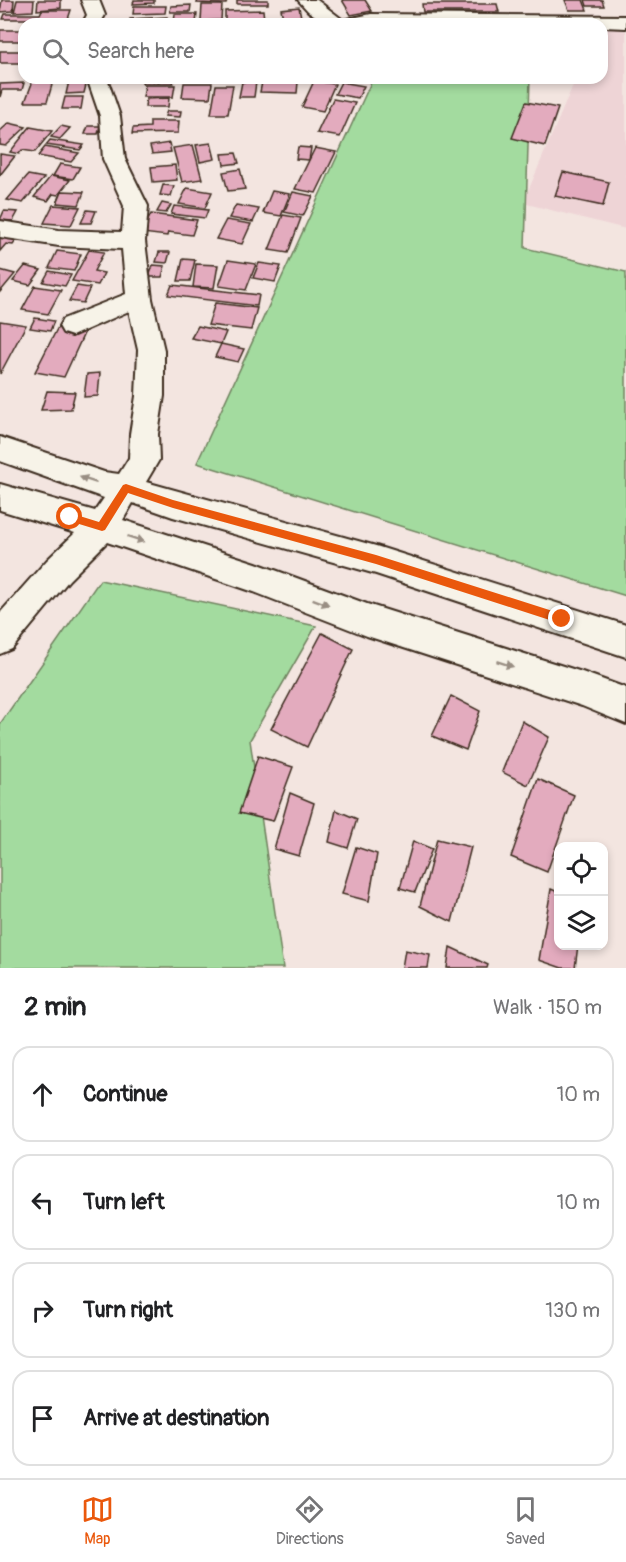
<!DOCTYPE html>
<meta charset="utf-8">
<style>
:root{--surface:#fff;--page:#f6f6f6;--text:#202124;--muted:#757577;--line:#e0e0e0;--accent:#ea580c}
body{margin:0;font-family:Pangolin,sans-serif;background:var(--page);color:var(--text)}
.controls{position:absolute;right:18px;bottom:18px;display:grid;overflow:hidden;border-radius:12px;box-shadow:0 3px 9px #0003}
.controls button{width:54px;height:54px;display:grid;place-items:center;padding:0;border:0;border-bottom:2px solid var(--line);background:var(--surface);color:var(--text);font:30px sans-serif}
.stop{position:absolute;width:18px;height:18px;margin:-14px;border:4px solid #ea580c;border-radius:50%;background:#fff}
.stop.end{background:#ea580c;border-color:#fff;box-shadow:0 2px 6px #0008}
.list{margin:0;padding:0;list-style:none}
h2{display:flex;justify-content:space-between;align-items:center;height:78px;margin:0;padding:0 24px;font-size:26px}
h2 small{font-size:20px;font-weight:400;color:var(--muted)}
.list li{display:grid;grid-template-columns:39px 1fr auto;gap:18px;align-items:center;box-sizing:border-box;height:96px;margin:0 12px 12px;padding:0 12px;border:2px solid var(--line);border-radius:18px}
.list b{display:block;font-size:22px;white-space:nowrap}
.list em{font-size:20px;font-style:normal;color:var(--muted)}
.icon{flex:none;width:33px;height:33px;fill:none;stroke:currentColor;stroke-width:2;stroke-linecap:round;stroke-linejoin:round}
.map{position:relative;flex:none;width:626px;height:968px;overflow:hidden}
.search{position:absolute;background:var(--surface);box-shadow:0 3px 9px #0003;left:18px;right:18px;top:18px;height:66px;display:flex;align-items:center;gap:15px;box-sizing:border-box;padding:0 21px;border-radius:18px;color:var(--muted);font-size:22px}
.sheet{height:510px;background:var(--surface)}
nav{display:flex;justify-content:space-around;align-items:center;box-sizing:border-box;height:84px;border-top:2px solid var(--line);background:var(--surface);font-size:16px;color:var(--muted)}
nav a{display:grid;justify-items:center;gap:3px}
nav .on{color:var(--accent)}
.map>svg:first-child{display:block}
.built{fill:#eed4d6}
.green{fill:#a3db9f;stroke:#6f825e;stroke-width:1.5}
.building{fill:#e3abbe;stroke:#3b2a1e;stroke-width:1.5}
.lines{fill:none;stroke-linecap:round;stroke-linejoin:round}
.minor-casing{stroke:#3b2a1e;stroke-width:4}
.minor{fill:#f7f3e8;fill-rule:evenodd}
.oneway{fill:#998e83}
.route{fill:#ea580c}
</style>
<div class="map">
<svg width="626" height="968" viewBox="0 0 626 968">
<rect width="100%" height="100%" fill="#f3e5e0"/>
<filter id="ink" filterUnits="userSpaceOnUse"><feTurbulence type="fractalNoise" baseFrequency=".0167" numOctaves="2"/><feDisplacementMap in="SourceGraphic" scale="12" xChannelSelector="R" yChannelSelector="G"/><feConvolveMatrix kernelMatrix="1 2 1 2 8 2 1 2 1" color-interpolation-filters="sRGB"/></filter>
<g filter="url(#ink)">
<!-- built -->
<polygon class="built" points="602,26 626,31 626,229 523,203 576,78 602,78"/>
<!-- green -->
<g class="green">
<polygon points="373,78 530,78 525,248 626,272 626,596 197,463"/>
<polygon points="100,580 316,626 250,740 283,968 0,968 0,724"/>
</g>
<!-- building -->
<g class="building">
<polygon points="2,0 14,0 13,11 0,12"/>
<polygon points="17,0 34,0 33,11 14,12"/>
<polygon points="38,0 61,0 61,8 37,10"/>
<polygon points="134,0 154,0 154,3 133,4"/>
<polygon points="198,0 227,0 226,4 197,3"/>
<rect x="237" y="0" width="31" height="4"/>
<polygon points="342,0 365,0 372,11 351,15"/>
<polygon points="565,0 583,0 587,10 569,10"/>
<polygon points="585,0 602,0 604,6 587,6"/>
<polygon points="422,4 497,4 499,12 423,12"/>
<polygon points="191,5 190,12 170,12 171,6"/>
<polygon points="202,5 222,5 221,20 201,21"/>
<polygon points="134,6 166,6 165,13 133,14"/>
<polygon points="299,7 302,22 284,23 281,9"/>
<polygon points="42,10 71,10 68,19 3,19 5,14 40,14"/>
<polygon points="263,10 264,20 225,22 225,11"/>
<polygon points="175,14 197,14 196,23 174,23"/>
<polygon points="167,17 167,23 130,24 130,19"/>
<rect x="0" y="30" width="24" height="11"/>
<polygon points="0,51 24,51 22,63 0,63"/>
<polygon points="34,78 54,78 47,102 25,102"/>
<polygon points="143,78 174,78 173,83 142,83"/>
<polygon points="69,81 87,81 84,93 66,94"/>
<polygon points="314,81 335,84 323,111 302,107"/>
<polygon points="242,82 256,82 254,97 239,97"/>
<polygon points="262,82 298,82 297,93 260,92"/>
<polygon points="341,82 364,86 358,98 335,94"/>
<polygon points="24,83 22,90 2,90 0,97 0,84"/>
<polygon points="184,83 212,83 210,98 182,97"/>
<polygon points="145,85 175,85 173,97 143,97"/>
<polygon points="216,85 233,85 228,114 211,114"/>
<polygon points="65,97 83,97 81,109 62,109"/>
<polygon points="169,98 168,107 145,107 146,99"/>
<polygon points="333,99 355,103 340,137 317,133"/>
<polygon points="526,102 558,108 545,146 512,138"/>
<polygon points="167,111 181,111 180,117 165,116"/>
<polygon points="150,121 179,121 178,133 132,134 133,128 150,127"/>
<polygon points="9,123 26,127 6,146 0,145 0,131"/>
<polygon points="61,126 70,128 60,139 51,137"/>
<polygon points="88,126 100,126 98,134 85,134"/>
<polygon points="30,127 52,131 35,152 22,150 19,154 10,152"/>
<polygon points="50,140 84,145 80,150 46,145"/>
<polygon points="169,143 171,152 152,154 150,146"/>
<polygon points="211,143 215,159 200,162 196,145"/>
<polygon points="193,145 202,179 182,182 173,148"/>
<polygon points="45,147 79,153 71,162 38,156"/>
<polygon points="298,147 311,148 309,160 296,159"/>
<polygon points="315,148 336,152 316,193 295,189"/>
<polygon points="236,153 239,163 224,165 222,154"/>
<polygon points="0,154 15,156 0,175"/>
<polygon points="60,164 80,167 73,179 53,176"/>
<polygon points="175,165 177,180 153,182 151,167"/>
<polygon points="240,169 245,189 228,191 223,172"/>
<polygon points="563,172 609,182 603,206 555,196"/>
<polygon points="28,175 44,178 23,203 7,200"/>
<polygon points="51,176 70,180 58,195 53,194 48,201 34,197"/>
<polygon points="163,185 174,186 171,196 160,195"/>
<polygon points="187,188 212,192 205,208 179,204"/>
<polygon points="62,191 84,192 79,205 57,203"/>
<polygon points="272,191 290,194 281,216 263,213"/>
<polygon points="293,192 313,196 303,216 284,212"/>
<polygon points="162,203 171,205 166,213 157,212"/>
<polygon points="53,205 80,207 71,225 44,223"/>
<polygon points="236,205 259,209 253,222 229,218"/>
<polygon points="174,206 208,210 205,218 171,214"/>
<polygon points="87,210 96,211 91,223 81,223"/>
<polygon points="4,211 18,212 13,221 0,220"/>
<polygon points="151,214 197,220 192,235 168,232 167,236 142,233"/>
<polygon points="283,215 301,218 288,253 269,250"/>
<polygon points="226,220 251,224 242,244 216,239"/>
<polygon points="0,234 18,238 13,245 6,244 0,251"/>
<polygon points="89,250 104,252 94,271 104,273 98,285 72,281"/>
<polygon points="57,251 81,254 74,271 49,268"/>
<polygon points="159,252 170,252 167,263 156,262"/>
<polygon points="183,259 195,260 190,281 178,281"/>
<polygon points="228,260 256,264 246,290 219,286"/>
<polygon points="259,263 281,266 275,282 253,278"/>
<polygon points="196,264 218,265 214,288 193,287"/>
<polygon points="153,265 165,266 162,277 149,277"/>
<polygon points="25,266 41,270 30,285 13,281"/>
<polygon points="0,270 15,274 0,292"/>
<polygon points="49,271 71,275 65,286 43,282"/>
<polygon points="172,285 259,295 257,306 168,295"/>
<polygon points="35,286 61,290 48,314 22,310"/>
<polygon points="77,286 90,288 83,303 69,301"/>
<polygon points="215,303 257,308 251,330 208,325"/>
<polygon points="35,318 54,321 50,331 30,328"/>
<polygon points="0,321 26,325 0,374"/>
<polygon points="59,325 86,329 64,377 35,372"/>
<polygon points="198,326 226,332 221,344 191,338"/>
<polygon points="221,344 244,349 238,362 215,357"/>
<polygon points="100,373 98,396 84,397 87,374"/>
<polygon points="47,391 75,392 71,409 41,410"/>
<polygon points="322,633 353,649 307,747 271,729"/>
<polygon points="451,696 480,711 466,750 432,736"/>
<polygon points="522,721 549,737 528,785 502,772"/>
<polygon points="258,756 293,767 273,821 239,813"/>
<polygon points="538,779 574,795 547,872 511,857"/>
<polygon points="290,793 314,803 299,856 274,849"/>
<polygon points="336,810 357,819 348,848 329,842"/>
<polygon points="437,839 471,847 452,922 420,906"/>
<polygon points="413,841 432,849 415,892 400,888"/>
<polygon points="356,847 377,854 369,901 342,894"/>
<polygon points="551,889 558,892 558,945 578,945 575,968 562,968 539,960"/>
<polygon points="450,947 488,965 487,968 447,968"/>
<polygon points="405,950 430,955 428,968 402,968"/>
</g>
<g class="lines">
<!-- minor casing -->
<g class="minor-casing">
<g id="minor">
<polygon points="81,0 99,0 105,15 100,24 82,24 87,15"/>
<polygon points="298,0 317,0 343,20 371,14 626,16 626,28 602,27 602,24 327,24 308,11"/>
<polygon points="87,78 107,78 120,116 125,159 148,206 145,241 152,299 164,350 164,396 158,434 159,460 146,482 376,546 626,625 626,657 376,574 173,517 133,503 123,520 256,563 367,604 582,672 626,688 626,724 582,706 367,636 254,592 107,542 69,580 12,649 0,654 0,613 47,560 75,533 0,510 0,484 95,511 104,498 0,461 0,437 104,472 119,474 129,458 130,434 136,396 138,350 129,311 72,336 63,333 59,326 63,319 126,294 122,249 59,246 0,237 0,221 59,230 122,232 124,206 103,159 100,116"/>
</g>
</g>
<!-- minor -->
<use href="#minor" class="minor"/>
</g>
<!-- one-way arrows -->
<defs><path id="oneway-solid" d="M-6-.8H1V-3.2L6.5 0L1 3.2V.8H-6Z" transform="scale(1.5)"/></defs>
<g class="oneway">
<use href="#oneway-solid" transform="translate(88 480) rotate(-161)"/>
<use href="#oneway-solid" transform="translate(136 539) rotate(18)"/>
<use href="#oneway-solid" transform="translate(321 602) rotate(21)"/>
<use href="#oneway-solid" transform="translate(505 664) rotate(18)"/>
</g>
</g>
<!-- route -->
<polygon class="route" points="126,484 173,500 376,555 562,614 567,619 562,624 376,564 173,508 128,493 105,530 102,531 66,520 65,517 70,513 99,522 123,485"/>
</svg>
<div class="controls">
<button><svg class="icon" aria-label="locate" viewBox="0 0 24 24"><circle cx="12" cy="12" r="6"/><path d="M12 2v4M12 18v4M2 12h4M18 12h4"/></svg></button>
<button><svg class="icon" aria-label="layers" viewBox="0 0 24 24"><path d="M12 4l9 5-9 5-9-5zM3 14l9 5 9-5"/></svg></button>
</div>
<div class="stop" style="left:70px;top:517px"></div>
<div class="stop end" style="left:562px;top:619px"></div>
<div class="search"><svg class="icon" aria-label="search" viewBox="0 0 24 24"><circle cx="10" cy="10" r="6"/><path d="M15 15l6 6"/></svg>Search here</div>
</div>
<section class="sheet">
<h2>2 min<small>Walk · 150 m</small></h2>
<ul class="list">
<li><svg class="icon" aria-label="ahead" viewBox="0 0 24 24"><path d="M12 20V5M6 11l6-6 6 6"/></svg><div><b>Continue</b></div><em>10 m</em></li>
<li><svg class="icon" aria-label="left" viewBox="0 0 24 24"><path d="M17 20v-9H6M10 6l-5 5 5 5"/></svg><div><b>Turn left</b></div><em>10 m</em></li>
<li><svg class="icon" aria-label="right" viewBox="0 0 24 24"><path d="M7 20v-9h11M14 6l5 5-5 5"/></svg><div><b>Turn right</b></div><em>130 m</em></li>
<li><svg class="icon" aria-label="arrive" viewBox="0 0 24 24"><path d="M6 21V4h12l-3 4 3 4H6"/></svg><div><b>Arrive at destination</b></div></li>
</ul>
</section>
<nav>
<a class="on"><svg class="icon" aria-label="map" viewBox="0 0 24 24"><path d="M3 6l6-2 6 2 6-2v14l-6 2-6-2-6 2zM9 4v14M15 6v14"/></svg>Map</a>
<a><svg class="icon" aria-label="directions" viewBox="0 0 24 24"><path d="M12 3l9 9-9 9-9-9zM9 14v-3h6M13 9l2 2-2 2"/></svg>Directions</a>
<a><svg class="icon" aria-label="saved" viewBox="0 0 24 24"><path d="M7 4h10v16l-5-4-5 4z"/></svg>Saved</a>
</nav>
